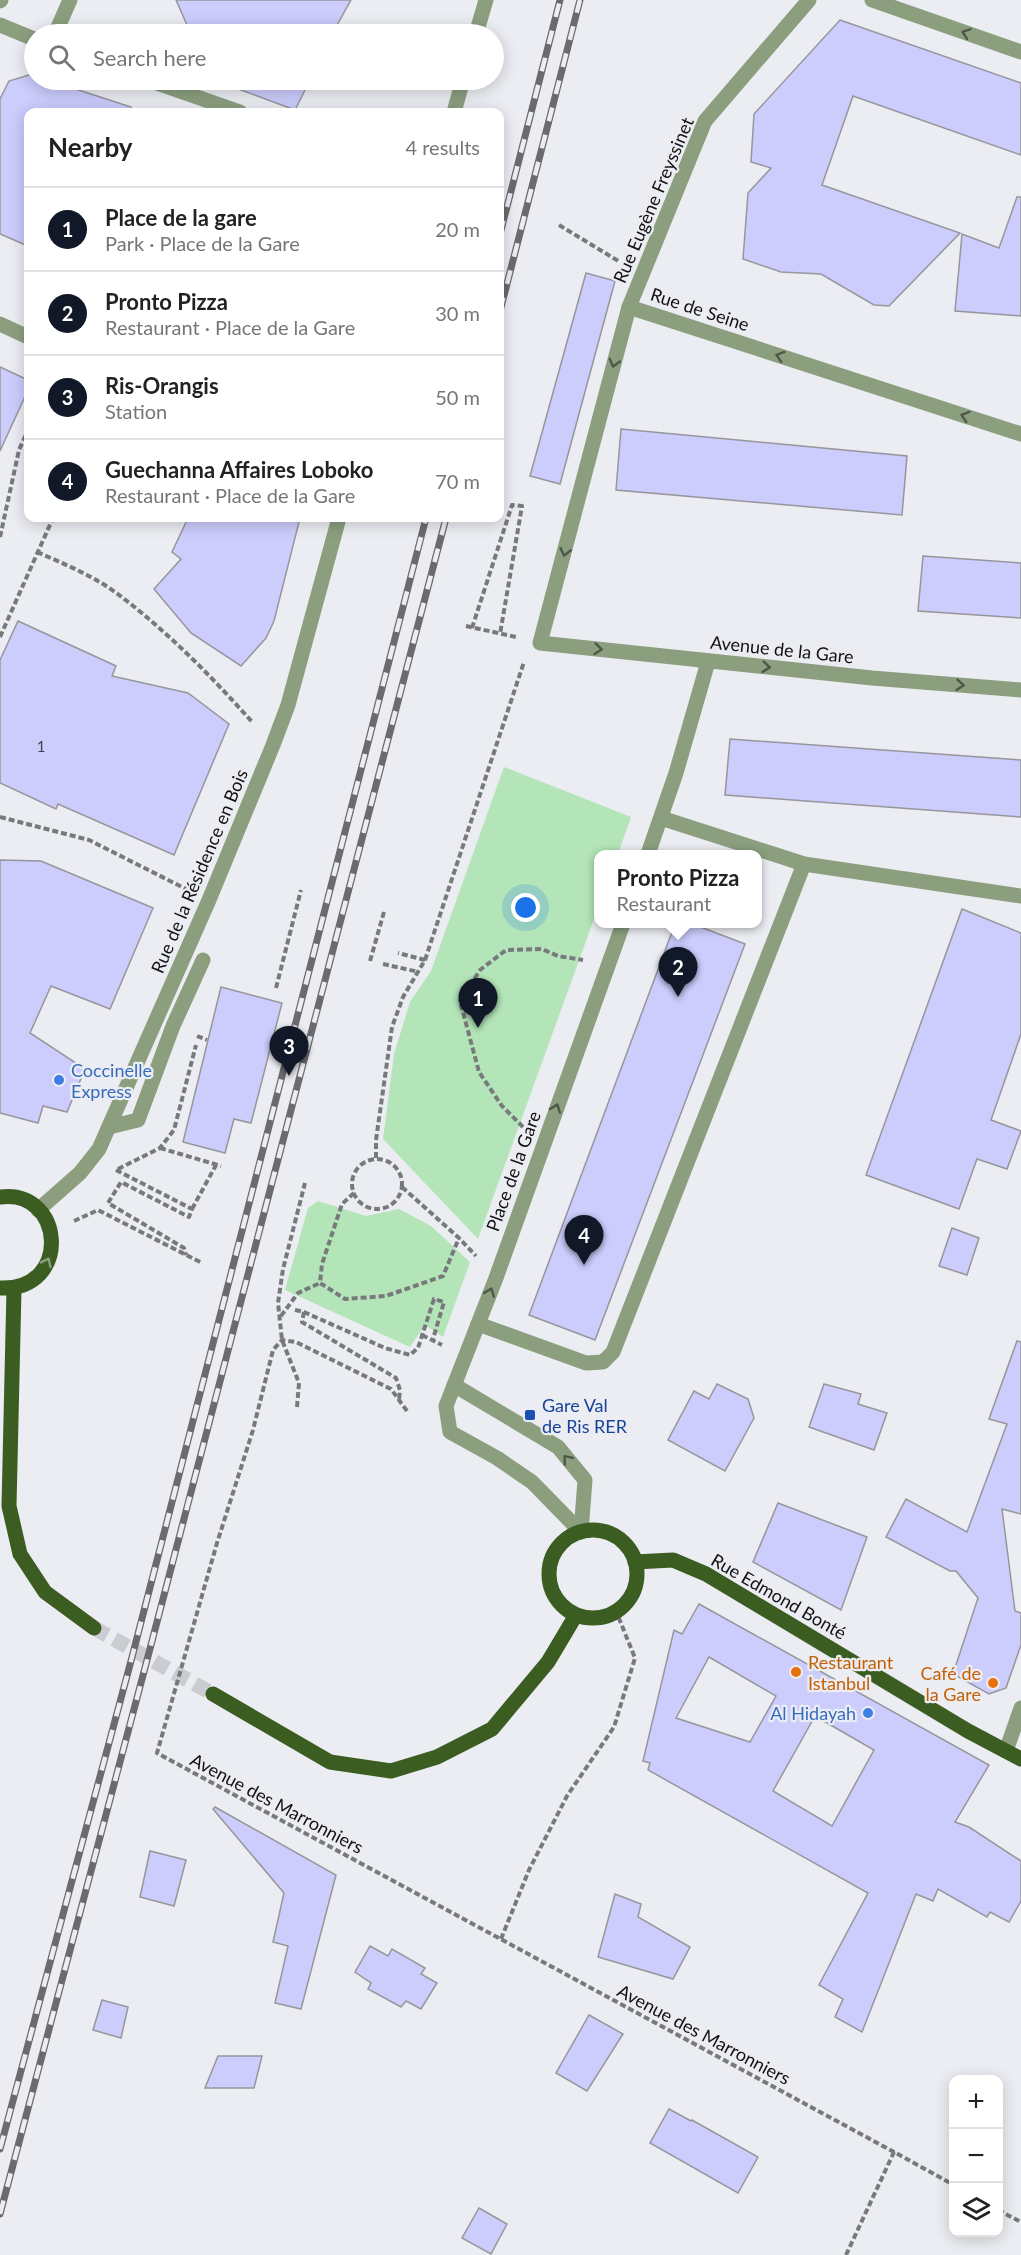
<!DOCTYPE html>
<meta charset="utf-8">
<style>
:root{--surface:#fff;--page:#f6f6f6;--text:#222;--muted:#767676;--line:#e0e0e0;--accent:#111827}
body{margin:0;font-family:Lato,sans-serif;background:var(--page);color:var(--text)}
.controls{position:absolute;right:18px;bottom:18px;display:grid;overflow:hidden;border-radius:12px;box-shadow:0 3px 15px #0003}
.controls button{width:54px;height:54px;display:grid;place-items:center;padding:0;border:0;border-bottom:2px solid var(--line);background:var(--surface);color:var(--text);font:30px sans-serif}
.you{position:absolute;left:526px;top:908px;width:21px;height:21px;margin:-15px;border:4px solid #fff;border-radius:50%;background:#1a73e8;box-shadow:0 0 0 9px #1a73e833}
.badge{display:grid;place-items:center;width:39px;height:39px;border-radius:50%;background:var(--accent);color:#fff;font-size:20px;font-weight:700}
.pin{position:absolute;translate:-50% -50px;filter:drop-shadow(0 2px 3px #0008)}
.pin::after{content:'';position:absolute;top:32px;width:21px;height:18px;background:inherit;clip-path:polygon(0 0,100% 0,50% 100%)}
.popup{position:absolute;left:594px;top:850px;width:168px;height:78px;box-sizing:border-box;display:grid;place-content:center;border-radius:12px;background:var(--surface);filter:drop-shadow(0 2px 4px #0005);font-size:20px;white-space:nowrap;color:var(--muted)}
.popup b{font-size:22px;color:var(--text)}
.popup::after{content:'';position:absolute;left:50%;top:100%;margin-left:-12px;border:12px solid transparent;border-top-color:var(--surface)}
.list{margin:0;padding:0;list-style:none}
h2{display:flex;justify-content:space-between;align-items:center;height:78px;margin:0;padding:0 24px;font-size:26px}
h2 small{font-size:20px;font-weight:400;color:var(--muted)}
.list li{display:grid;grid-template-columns:39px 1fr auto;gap:18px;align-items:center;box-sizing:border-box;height:84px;padding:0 24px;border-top:2px solid var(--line)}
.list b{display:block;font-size:22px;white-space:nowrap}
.list p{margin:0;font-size:20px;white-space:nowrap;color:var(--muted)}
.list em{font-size:20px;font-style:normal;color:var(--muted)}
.icon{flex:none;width:33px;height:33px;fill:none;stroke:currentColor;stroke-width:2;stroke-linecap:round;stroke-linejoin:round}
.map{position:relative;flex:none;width:1021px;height:2255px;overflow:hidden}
.search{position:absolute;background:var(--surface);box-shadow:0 3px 15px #0003;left:24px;top:24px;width:480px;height:66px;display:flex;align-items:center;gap:15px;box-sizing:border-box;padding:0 21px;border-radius:33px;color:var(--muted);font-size:22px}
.panel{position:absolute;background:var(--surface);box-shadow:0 3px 15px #0003;left:24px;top:108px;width:480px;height:414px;border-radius:12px}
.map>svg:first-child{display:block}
.green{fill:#b3e5b8}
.building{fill:#ccccfd;stroke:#96969b;stroke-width:1.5;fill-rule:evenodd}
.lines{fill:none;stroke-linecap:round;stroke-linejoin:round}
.primary-tunnel{stroke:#caccd1;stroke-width:15;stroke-dasharray:15 8;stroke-linecap:butt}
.path{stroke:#78797d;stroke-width:4;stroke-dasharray:6 3;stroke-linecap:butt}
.service{stroke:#8b9f7f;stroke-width:15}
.minor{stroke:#8b9f7f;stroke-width:15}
.primary{stroke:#3b5d21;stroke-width:15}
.rail-casing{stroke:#6b6b6f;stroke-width:7}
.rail{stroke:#ebedf2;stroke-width:4.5;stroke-dasharray:14;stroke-linecap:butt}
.oneway{stroke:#4e584a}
.oneway2{stroke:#8a9e7f}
.shop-dot{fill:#3f7fe0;stroke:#ebedf2;stroke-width:2}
.transit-dot{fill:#1a4fb4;stroke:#ebedf2;stroke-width:2}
.food-dot{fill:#e8710a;stroke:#ebedf2;stroke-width:2}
.labels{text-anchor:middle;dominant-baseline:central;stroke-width:4.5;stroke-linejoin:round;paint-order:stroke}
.number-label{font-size:15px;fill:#40404e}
.street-label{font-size:18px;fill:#121214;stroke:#ebedf2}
.shop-label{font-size:18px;fill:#366cbe;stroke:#ebedf2;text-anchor:start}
.transit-label{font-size:18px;fill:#164399;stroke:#ebedf2;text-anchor:start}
.food-label{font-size:18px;fill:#c56008;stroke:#ebedf2;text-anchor:start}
</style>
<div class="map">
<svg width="1021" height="2255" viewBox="0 0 1021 2255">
<rect width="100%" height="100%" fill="#ebedf2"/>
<!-- green -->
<g class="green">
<polygon points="504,767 631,817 618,854 598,854 598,908 478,1239 383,1139 394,1054 410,1002 431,971"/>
<polygon points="318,1201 366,1216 399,1209 431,1226 470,1262 443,1337 425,1325 410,1347 285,1290 308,1208"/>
</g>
<!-- building -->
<g class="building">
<polygon points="176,0 351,0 332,34 191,34"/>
<polygon points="840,20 1021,83 1021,155 853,96 822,185 960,233 889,306 874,305 821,274 781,272 743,259 748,193 771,168 751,162 754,114"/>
<polygon points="32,74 34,75 34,80 48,80 131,107 130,112 28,112 28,246 0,234 0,99 9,81"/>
<polygon points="214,80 310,80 295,110"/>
<polygon points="1017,197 1021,197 1021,316 955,311 962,234 999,248"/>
<polygon points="586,273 615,281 560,484 530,476"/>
<polygon points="0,367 28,380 28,390 0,451"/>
<polygon points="621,429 907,456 902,515 616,490"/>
<polygon points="188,518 300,518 274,621 266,638 241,666 191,633 154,589 181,559 172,552"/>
<polygon points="923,556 1021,563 1021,618 918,611"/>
<polygon points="18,621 116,666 112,676 188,693 229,724 174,855 58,804 56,809 0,783 0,660"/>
<polygon points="730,739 1021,760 1021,817 725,795"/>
<polygon points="0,860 41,861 153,908 110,1009 51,986 30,1033 85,1069 67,1112 43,1106 38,1123 0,1113"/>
<polygon points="962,909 1021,933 1021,1034 991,1120 1021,1131 1007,1169 977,1159 959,1209 866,1175"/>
<polygon points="675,924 693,924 745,944 595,1340 529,1315"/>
<polygon points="221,987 282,1003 251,1123 234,1119 225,1153 183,1142"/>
<polygon points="952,1228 979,1238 967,1275 939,1266"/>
<polygon points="1017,1341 1021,1342 1021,1514 1002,1509 1015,1611 1021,1613 1021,1645 1006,1688 989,1694 953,1674 978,1598 956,1571 950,1571 886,1537 906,1499 967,1532 1007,1424 989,1419"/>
<polygon points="717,1384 748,1399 754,1418 725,1471 668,1440 694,1391 709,1399"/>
<polygon points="824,1384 861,1394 858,1404 887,1413 874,1450 809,1427"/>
<polygon points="778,1503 867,1537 841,1610 753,1562"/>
<path d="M699,1604L989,1765L955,1822L969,1827L1021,1861V1901L1009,1922L990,1912L987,1917L938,1889L933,1901L916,1894L862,2032L835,2017L843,1999L819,1985L868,1893L648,1770L650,1763L643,1761L674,1630L682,1634ZM709,1657L776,1696L750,1742L676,1718ZM815,1716L874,1750L832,1826L773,1791Z"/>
<polygon points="215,1807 336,1875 301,2009 275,2003 288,1946 273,1942 284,1893 213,1809"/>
<polygon points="150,1851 186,1860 174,1906 140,1897"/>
<polygon points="615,1894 641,1904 638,1917 690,1947 673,1979 598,1957"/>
<polygon points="370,1946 388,1956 392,1949 425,1968 421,1974 437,1983 421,2009 406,2001 401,2007 368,1989 371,1983 355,1972"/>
<polygon points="102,2000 128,2007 121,2038 93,2030"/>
<polygon points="589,2015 623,2034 587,2091 556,2073"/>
<polygon points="218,2056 262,2056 254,2088 205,2088"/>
<polygon points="669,2109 691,2121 692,2120 758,2157 738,2193 650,2143"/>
<polygon points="479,2208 507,2224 491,2254 462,2238"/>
</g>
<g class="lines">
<!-- primary-tunnel -->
<polyline class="primary-tunnel" points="94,1628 213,1694"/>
<!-- path -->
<g class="path">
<polyline points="559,225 620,262"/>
<polyline points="0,537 19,450 28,430"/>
<path d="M37,552C67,565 98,578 123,598C171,635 213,678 253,723"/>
<polyline points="466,626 516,637"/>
<polyline points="472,628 512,505 522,506 500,634"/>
<polyline points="0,637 53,518"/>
<polyline points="0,817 89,840 186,889"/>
<polyline points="425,960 524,662"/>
<polyline points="370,961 384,912"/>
<polyline points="383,964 419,972"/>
<polyline points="276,988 301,890"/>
<polyline points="197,1036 207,1040"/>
<polyline points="523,1127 502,1106 479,1072 460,1001 480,970 506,950 542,949 558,956 583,960"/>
<polyline points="160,1148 221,1166"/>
<polyline points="376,1158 376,1140 392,1027 403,997 425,960 398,953"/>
<circle cx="377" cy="1184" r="25"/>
<polyline points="118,1169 160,1148 174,1130 196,1045"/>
<polyline points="116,1170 192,1209 189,1217 121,1182 108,1203 184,1248 186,1255"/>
<polyline points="402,1187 459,1238 476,1256"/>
<polyline points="354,1193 342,1204 322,1264 320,1283 345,1299 386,1296 443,1276 459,1238"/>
<polyline points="192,1209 216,1165"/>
<polyline points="74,1221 98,1210 202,1263"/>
<polyline points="295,1310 304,1312 385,1348 410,1355 418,1348 434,1299 444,1302 433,1339"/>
<polyline points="304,1312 302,1322 396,1378 400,1390 399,1400"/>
<polyline points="281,1316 298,1293 320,1283"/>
<polyline points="422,1335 442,1345"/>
<polyline points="297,1407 299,1383 282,1340 278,1303 283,1269 305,1183"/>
<polyline points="407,1411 391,1389 296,1342 282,1340 273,1350 253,1430 217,1543 157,1753 894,2152"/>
<polyline points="501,1939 529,1870 567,1796 614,1727 635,1658 616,1611"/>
<polyline points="998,2210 1021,2222"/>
<polyline points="846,2255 894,2152 954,2185"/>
</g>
<!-- service -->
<g class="service">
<polyline points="0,1 1,0"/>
<polyline points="0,25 34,39"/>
<polyline points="55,34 70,0"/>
<polyline points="148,80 240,112"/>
<polyline points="109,1127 138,1120 173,1026 203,960"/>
<polyline points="478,1324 586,1363 603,1362 613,1352 804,864"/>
<polyline points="454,1385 558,1447 585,1480 581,1532"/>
</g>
<!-- minor -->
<g class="minor">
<polyline points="809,0 705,121 629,307 540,643 872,678 1021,690"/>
<polyline points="872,0 1021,52"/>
<polyline points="476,34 486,0"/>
<polyline points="454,112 463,80"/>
<polyline points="629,307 1021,434"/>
<polyline points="0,324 28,337"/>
<polyline points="661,818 804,864 1021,896"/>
<polyline points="648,854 676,773 708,662"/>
<polyline points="38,1210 80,1173 99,1149 209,900 273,745 288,705 339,518"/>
<polyline points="581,1532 532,1482 497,1458 450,1432 446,1406 496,1278 623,924"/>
<polyline points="1006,1751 1021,1708"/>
</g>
<!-- primary -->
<g class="primary">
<path d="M0,1197C64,1188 73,1291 0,1288"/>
<polyline points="14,1289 9,1506 20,1554 45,1592 94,1628"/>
<circle cx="593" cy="1574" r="44"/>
<polyline points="635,1562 673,1560 706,1574 968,1731 1021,1759"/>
<polyline points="213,1694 330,1762 391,1771 437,1757 492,1729 548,1662 576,1615"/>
</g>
<!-- rail casing -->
<g class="rail-casing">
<g id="rail">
<polyline points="500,234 560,0"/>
<polyline points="500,311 580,0"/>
<polyline points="0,2149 131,1661 426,518"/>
<polyline points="0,2214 146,1664 446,518"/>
</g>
</g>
<!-- rail -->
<use href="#rail" class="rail"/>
</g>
<!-- one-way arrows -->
<defs><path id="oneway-chevron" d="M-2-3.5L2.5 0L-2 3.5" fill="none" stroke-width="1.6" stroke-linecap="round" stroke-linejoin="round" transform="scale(1.5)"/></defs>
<g class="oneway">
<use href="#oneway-chevron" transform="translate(966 33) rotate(-161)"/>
<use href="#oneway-chevron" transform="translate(780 356) rotate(-162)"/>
<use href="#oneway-chevron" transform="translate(614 363) rotate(105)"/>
<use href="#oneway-chevron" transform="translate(965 416) rotate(-162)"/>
<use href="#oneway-chevron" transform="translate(565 552) rotate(103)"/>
<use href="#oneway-chevron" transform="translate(598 649) rotate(6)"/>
<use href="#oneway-chevron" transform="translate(766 667) rotate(6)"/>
<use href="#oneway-chevron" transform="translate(960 685) rotate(5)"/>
<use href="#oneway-chevron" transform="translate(556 1108) rotate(-70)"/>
<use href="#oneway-chevron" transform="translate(490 1292) rotate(-69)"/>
<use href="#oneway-chevron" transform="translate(567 1459) rotate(-130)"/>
</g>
<use class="oneway2" href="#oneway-chevron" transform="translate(47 1262) rotate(-64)"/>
<!-- markers -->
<g class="shop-dot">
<circle cx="59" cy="1080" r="6"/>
<circle cx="868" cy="1713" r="6"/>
</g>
<rect class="transit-dot" x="524" y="1409" width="12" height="12" rx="3"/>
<g class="food-dot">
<circle cx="796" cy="1672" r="6"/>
<circle cx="993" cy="1683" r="6"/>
</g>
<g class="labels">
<!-- number labels -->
<g class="number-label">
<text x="41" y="746">1</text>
</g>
<!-- street labels -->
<g class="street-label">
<text transform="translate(653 200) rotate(-67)">Rue Eugène Freyssinet</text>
<text transform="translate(700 309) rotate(18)">Rue de Seine</text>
<text transform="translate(782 649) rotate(6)">Avenue de la Gare</text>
<text transform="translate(199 871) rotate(-67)">Rue de la Résidence en Bois</text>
<text transform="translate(513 1171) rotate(-70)">Place de la Gare</text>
<text transform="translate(779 1596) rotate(30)">Rue Edmond Bonté</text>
<text transform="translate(277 1803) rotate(28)">Avenue des Marronniers</text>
<text transform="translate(704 2034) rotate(28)">Avenue des Marronniers</text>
</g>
<!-- shop labels -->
<g class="shop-label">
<text x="71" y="1070">Coccinelle<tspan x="71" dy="21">Express</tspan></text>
<text x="856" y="1713" text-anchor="end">Al Hidayah</text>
</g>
<!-- transit labels -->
<g class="transit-label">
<text x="542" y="1405">Gare Val<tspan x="542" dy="21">de Ris RER</tspan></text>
</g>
<!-- food labels -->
<g class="food-label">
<text x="808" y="1662">Restaurant<tspan x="808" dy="21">Istanbul</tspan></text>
<text x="981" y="1673" text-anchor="end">Café de<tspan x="981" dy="21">la Gare</tspan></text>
</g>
</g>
</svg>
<div class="controls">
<button>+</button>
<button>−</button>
<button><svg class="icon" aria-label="layers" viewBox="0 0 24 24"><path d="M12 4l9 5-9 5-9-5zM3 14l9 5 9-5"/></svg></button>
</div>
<div class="you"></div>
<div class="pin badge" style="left:478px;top:1028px">1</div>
<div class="pin badge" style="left:678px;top:997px">2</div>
<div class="popup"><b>Pronto Pizza</b>Restaurant</div>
<div class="pin badge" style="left:289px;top:1076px">3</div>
<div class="pin badge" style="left:584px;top:1265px">4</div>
<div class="search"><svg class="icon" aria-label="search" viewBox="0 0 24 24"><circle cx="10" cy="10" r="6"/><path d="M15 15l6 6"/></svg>Search here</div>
<section class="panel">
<h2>Nearby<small>4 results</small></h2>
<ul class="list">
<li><span class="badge">1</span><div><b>Place de la gare</b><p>Park · Place de la Gare</p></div><em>20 m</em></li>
<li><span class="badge">2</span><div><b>Pronto Pizza</b><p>Restaurant · Place de la Gare</p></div><em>30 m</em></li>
<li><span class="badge">3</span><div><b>Ris-Orangis</b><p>Station</p></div><em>50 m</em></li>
<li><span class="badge">4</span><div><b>Guechanna Affaires Loboko</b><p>Restaurant · Place de la Gare</p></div><em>70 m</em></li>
</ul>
</section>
</div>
